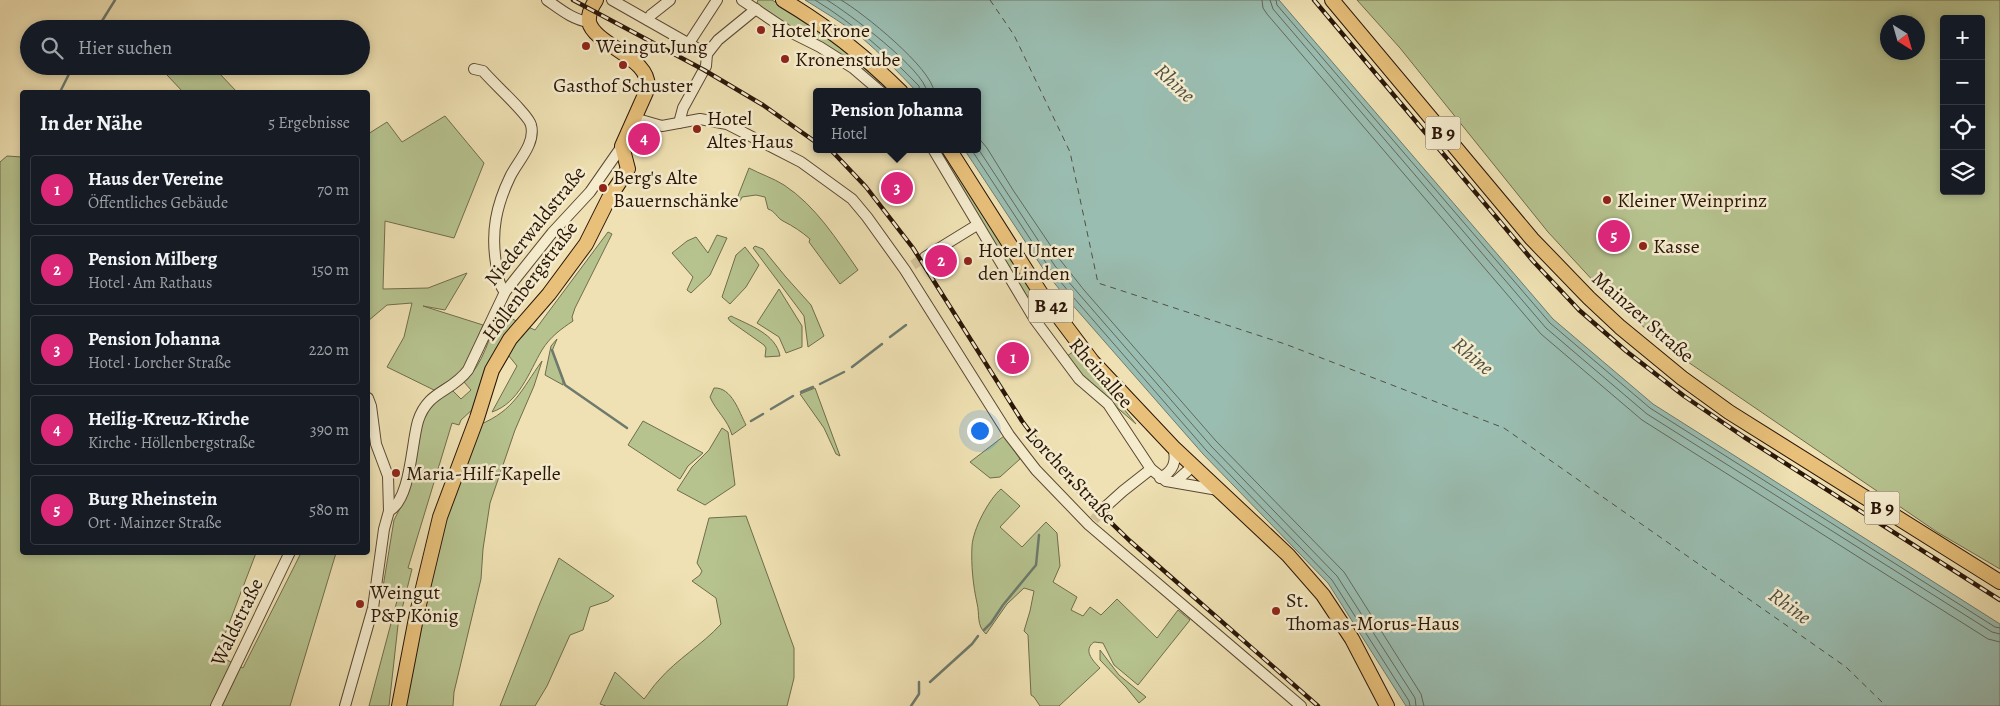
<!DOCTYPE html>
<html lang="de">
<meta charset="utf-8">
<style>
:root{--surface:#171b24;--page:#20242c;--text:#f1f3f6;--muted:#9ea1a6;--line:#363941;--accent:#db2777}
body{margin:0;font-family:Alegreya,serif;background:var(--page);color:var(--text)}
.controls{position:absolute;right:15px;top:15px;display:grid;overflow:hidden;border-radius:5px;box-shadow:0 2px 8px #0003}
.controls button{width:45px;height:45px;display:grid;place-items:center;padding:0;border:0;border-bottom:1px solid var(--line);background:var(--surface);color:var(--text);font:25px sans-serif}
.compass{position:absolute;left:1880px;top:15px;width:45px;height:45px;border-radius:50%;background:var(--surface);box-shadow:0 2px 8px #0003;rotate:143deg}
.you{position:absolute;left:979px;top:430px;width:18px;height:18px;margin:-12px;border:4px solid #fff;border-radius:50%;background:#1a73e8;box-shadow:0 0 0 8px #1a73e833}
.badge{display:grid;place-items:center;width:32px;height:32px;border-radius:50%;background:var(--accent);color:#fff;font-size:16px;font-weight:700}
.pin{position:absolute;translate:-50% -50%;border:2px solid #fff;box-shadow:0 1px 5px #0006}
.popup{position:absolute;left:813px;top:88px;width:168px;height:65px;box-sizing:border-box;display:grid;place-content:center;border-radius:5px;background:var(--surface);filter:drop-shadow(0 1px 4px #0005);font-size:16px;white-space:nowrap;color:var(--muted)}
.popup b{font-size:19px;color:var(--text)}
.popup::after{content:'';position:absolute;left:50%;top:100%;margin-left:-10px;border:10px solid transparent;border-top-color:var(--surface)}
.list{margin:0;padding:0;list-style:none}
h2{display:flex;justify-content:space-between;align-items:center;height:65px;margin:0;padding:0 20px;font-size:21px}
h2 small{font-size:16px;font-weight:400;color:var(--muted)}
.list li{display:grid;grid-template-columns:32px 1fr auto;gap:15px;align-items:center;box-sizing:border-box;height:70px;margin:0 10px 10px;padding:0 10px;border:1px solid var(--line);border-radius:5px}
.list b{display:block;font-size:19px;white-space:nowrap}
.list p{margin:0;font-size:16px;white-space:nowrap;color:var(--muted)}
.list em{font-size:16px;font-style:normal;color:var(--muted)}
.icon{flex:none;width:28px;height:28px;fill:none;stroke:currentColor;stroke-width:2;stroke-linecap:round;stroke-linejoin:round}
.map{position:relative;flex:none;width:2000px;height:706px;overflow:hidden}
.search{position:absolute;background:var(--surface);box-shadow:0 2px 8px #0003;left:20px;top:20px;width:350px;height:55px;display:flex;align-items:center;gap:12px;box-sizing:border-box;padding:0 18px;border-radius:28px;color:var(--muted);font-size:19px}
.panel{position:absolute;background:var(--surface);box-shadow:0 2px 8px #0003;left:20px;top:90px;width:350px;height:465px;border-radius:5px}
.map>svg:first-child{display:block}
.green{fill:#b6c38f;stroke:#706c4c;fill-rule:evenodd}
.water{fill:#9abdb1;stroke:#6d7a6d}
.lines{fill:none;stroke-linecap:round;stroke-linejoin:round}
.shore{stroke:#62695c;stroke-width:1}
.stream{stroke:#6d7a6d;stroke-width:2.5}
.ferry{stroke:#515043;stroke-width:1;stroke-dasharray:6 5;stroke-linecap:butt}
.minor-tunnel{stroke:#d1c299;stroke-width:10;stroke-dasharray:10 5;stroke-linecap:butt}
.minor-casing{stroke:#5a4833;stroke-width:12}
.major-casing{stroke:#291508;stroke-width:16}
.minor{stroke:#f5ecce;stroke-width:10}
.major{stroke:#e8c07a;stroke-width:14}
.rail-casing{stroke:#291508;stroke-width:4.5}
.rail{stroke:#f5ecce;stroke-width:2.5;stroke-dasharray:8;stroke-linecap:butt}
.poi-dot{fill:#8f2418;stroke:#f5ecce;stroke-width:2}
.labels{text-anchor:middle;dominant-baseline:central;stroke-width:5;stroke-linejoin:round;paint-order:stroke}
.shield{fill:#f5ecce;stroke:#665643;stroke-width:1}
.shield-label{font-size:19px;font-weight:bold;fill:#291508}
.poi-label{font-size:20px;fill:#291508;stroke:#f5ecce;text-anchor:start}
.street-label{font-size:20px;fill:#291508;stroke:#f5ecce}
.water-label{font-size:21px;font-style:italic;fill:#515043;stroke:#f5ecce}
</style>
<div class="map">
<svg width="2000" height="706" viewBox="0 0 2000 706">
<rect width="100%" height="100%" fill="#efe1b3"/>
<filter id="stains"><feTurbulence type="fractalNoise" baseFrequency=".004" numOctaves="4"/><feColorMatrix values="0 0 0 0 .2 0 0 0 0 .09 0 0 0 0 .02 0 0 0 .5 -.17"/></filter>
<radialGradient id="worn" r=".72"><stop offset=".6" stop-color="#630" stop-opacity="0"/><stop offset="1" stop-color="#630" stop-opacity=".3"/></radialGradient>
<!-- green -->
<g class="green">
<polygon points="758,0 772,0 816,28 847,51 881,81 879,84 854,63 792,29 756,6"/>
<path d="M1357,0H2000V569L1937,532L1666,347L1597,285L1548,232L1400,48ZM1944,19H1981V191H1944ZM1888,22H1918V52H1888Z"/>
<polygon points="169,66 217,66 219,73 237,92 183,92 167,75"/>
<polygon points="445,116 484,163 454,238 385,221 383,289 428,288 467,273 445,310 423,306 483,325 467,364 460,373 436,391 387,367 404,337 412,303 387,305 368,321 368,134 387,122 402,142"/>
<polygon points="937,149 940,149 963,181 1051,318 1044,316 1040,318"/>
<polygon points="7,156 22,157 22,552 256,553 217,655 243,668 301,553 336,553 290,706 0,706 0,162"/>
<path d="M749,168C760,174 773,178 784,185C816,206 837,240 858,270L840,284L809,242L810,239C802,232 793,226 783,221C777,218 775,211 768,209L765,197L756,195L742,197L738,205V196Z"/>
<path d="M608,232L612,234L575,308L572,317L573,321C561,329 550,337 542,350C529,372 519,403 492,412L517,366L509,356L496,378L493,376L526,326L535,330Z"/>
<polygon points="717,235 727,238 710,275 691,293 687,290 693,277 672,253 687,241 696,237 708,253"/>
<polygon points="755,246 763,249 785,276 811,305 824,336 808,347 804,316 753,248"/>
<polygon points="745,247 759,265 746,287 730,304 722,297 736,255"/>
<polygon points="779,289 802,326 802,347 786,353 779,337 757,323"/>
<path d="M498,311L520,323L474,408L461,420L459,425L452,423L408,568L412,569L398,625L389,706H369L398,597L382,593L394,520L409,491L421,428L427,409L432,402L452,390L461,399L471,390L464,382C483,365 491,335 498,311Z"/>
<path d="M731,316C749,325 776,334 780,356L765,357L766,348L764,345L730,321L728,318Z"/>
<polygon points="557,339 552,351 563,381 563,385 545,375 551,346"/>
<polygon points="1076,350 1136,424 1083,378 1067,356"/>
<path d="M542,361L534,386L515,430L490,503L483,549L481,579L454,692L453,706H404L437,544L479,425C515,410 521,390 542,361Z"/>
<path d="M714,388C732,387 739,412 746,425L732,435C728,420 716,411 710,397Z"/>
<polygon points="815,388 840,456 836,454 824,428 800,394"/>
<polygon points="643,421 703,453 688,466 680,479 628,445"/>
<polygon points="722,428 728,432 735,485 705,505 677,490 692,467 709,450"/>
<polygon points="1004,436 1020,459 1000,477 990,478 970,462"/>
<path d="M1001,489L1020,506L1000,527L1022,547L1046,522L1057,533L1060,566L1053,582L1077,597L1071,610L1083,616L1090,607L1101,615L1117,599L1157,638L1178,610L1190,620L1138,685L1114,665L1103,643L1094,642C1083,650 1092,660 1100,668L1059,706H1040L1034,697L1031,695L1028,635L1024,631L1030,611L1034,591L1024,588L1007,604L986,634C976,625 980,615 977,603C973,585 971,565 972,546C973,529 989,499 1001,489Z"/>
<path d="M746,516L794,648V678L787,706H606L600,704L615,672L644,699C649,693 653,686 659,680C677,659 702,645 721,624L716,598L692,581L700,575L702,571L697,563L709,518Z"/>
<polygon points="559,558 614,596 608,601 590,607 583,630 570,635 547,686 535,706 500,706 540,603"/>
<polygon points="1100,650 1119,675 1146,697 1139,703 1126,687 1100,660"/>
</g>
<!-- water -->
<path class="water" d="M805,0H1279L1553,319L1653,404L2000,624V706H1406L1328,583L1203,454L1070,302L1046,273L964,149H977V92H917C899,73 881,54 861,37C843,23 824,12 805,0Z"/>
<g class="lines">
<!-- shore -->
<g class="shore">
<path d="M815,0C854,24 887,53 919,86L920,92"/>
<path d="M827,0C847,12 925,70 927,92"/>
<path d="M841,0C862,12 933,69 934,92"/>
<polyline points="1262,0 1263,8 1267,14 1541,334 1642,420 1988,639 2000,642"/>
<polyline points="1270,0 1273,9 1546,328 1647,414 1992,632 2000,634"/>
<polyline points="1276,0 1277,5 1550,323 1650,408 1995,627 2000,628"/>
<polyline points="977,136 987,148 1013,190 1061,261 1084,290 1216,441 1344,572 1421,694 1424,706"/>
<polyline points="977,147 1055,266 1079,294 1211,446 1337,576 1415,698 1416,706"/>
<polyline points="971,149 1050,269 1074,298 1206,450 1332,580 1409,701 1410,706"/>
</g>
<!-- stream -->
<g class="stream">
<polyline points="97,29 115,0"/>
<polyline points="60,92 70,72"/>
<polyline points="890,337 906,325"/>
<polyline points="552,350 565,385 627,428"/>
<polyline points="852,367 882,344"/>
<polyline points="820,384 844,372"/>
<polyline points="801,392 813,387"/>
<polyline points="771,409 793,396"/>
<polyline points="751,421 763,414"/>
<polyline points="984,630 991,623 1003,605 1036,565 1039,535"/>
<polyline points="930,682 972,644 978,636"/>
<polyline points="911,706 919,694 919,682"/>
</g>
<!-- ferry -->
<polyline class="ferry" points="990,0 1014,35 1070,152 1098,283 1285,344 1504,428 1846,667 1886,706"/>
<!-- minor-tunnel -->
<g class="minor-tunnel">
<polyline points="913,265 925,257"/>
<polyline points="1094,520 1103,509"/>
</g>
<!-- minor casing -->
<g class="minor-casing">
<g id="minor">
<path d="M547,0C560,9 573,20 589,22"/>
<polyline points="612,0 707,54"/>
<polyline points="742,0 788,31 820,47 853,68 881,92"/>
<polyline points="648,20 651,15 670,0"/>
<polyline points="689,43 717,0"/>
<path d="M474,69L483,71C492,82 529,115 531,125C536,144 517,162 510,177C496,206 491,232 496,263C497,273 498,284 505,292"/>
<polyline points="634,118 662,126 700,119 727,124 801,162 852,199 867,217 905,270 1009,435 1036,470 1089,525 1301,706"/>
<polyline points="679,123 683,108 706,66 707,54 718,40 756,9"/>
<polyline points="933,149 1035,320 1079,379 1108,404 1151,469 1166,481 1218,490"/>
<polyline points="925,257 977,225"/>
<path d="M1160,478C1174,471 1177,461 1173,447"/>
<polyline points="1175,482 1193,466"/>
<polyline points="1103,509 1123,491 1151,469"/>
<path d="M389,511C411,499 411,445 418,421C428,390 451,393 468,370L505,292L552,233L590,192L622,146"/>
<polyline points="216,706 290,552"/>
<polyline points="345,706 373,608 384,529 389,511 388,476 376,444 371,406 368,398"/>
</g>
</g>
<!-- major casing -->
<g class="major-casing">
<g id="major">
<path d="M783,0C827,26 865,56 901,92"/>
<polyline points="1332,0 1532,239 1589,298 1620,327 1682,378 1729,412 2000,582"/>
<polyline points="949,149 1040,292 1092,361 1173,447 1288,555 1323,595 1352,639 1387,706"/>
<path d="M399,706L417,613L440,517L477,418L492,370L510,339L549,294L586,244L609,198L628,169L622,146L647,90C654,58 595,46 589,22C588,14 592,6 596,0"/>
</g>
</g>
<!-- minor -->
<use href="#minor" class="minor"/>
<!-- major -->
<use href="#major" class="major"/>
<!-- rail casing -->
<g class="rail-casing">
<g id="rail">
<polyline points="573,0 704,70 763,105 817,143"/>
<polyline points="1314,0 1533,261 1579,310 1626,351 1684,396 1744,437 2000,600"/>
<polyline points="830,149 866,187 913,248 1022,421 1046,453 1076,489 1130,541 1318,706"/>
</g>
</g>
<!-- rail -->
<use href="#rail" class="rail"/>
</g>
<!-- markers -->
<g class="poi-dot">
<circle cx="761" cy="30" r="5"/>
<circle cx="586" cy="46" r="5"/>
<circle cx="785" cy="59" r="5"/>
<circle cx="623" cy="65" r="5"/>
<circle cx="697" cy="129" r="5"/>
<circle cx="603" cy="188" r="5"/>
<circle cx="1607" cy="200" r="5"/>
<circle cx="1643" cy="246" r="5"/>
<circle cx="968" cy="261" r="5"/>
<circle cx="396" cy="473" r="5"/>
<circle cx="360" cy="604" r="5"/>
<circle cx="1276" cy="611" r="5"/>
</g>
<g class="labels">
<!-- shield labels -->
<g class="shield">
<rect x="1425.5" y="116.5" width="35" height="33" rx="4"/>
<rect x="1028.5" y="289.5" width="45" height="33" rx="4"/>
<rect x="1864.5" y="491.5" width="35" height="33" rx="4"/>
</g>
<g class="shield-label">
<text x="1443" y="133">B 9</text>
<text x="1051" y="306">B 42</text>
<text x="1882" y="508">B 9</text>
</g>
<!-- poi labels -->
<g class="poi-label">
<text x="771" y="30">Hotel Krone</text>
<text x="596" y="46">Weingut Jung</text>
<text x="795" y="59">Kronenstube</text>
<text x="623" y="85" text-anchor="middle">Gasthof Schuster</text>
<text x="707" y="118">Hotel<tspan x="707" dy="23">Altes Haus</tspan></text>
<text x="613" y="177">Berg's Alte<tspan x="613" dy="23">Bauernschänke</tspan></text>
<text x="1617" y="200">Kleiner Weinprinz</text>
<text x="1653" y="246">Kasse</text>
<text x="978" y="250">Hotel Unter<tspan x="978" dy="23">den Linden</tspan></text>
<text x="406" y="473">Maria-Hilf-Kapelle</text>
<text x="370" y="592">Weingut<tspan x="370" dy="23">P&amp;P König</tspan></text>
<text x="1286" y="600">St.<tspan x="1286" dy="23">Thomas-Morus-Haus</tspan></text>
</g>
<!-- street labels -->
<g class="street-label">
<text transform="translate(535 226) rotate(-51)">Niederwaldstraße</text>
<text transform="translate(530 281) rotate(-53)">Höllenbergstraße</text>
<text transform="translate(1643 317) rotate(41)">Mainzer Straße</text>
<text transform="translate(1101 373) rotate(49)">Rheinallee</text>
<text transform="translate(1071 476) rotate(47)">Lorcher Straße</text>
<text transform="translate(237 622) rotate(-64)">Waldstraße</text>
</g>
<!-- water labels -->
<g class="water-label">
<text transform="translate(1175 83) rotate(43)">Rhine</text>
<text transform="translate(1473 356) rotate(40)">Rhine</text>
<text transform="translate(1790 606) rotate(36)">Rhine</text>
</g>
</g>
<rect width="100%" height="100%" filter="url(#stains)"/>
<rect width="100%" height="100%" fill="url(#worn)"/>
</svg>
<div class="controls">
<button>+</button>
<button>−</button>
<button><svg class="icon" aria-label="locate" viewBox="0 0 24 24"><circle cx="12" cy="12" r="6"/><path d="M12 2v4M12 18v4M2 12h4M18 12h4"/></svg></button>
<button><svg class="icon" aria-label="layers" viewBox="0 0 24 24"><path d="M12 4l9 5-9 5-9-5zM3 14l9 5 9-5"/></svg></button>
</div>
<svg class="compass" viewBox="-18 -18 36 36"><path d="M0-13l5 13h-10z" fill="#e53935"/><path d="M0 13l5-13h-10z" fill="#9ea1a6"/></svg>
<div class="you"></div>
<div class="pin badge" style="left:1013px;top:358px">1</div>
<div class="pin badge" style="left:941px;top:261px">2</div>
<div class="pin badge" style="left:897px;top:188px">3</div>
<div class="popup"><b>Pension Johanna</b>Hotel</div>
<div class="pin badge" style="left:644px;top:139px">4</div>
<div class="pin badge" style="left:1614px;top:236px">5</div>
<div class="search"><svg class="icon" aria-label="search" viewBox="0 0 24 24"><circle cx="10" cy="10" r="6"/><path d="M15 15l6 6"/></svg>Hier suchen</div>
<section class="panel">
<h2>In der Nähe<small>5 Ergebnisse</small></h2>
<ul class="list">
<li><span class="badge">1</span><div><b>Haus der Vereine</b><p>Öffentliches Gebäude</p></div><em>70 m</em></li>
<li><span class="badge">2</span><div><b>Pension Milberg</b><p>Hotel · Am Rathaus</p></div><em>150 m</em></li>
<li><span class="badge">3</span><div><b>Pension Johanna</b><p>Hotel · Lorcher Straße</p></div><em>220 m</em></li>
<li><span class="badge">4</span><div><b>Heilig-Kreuz-Kirche</b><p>Kirche · Höllenbergstraße</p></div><em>390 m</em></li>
<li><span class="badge">5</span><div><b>Burg Rheinstein</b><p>Ort · Mainzer Straße</p></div><em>580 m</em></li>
</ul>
</section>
</div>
